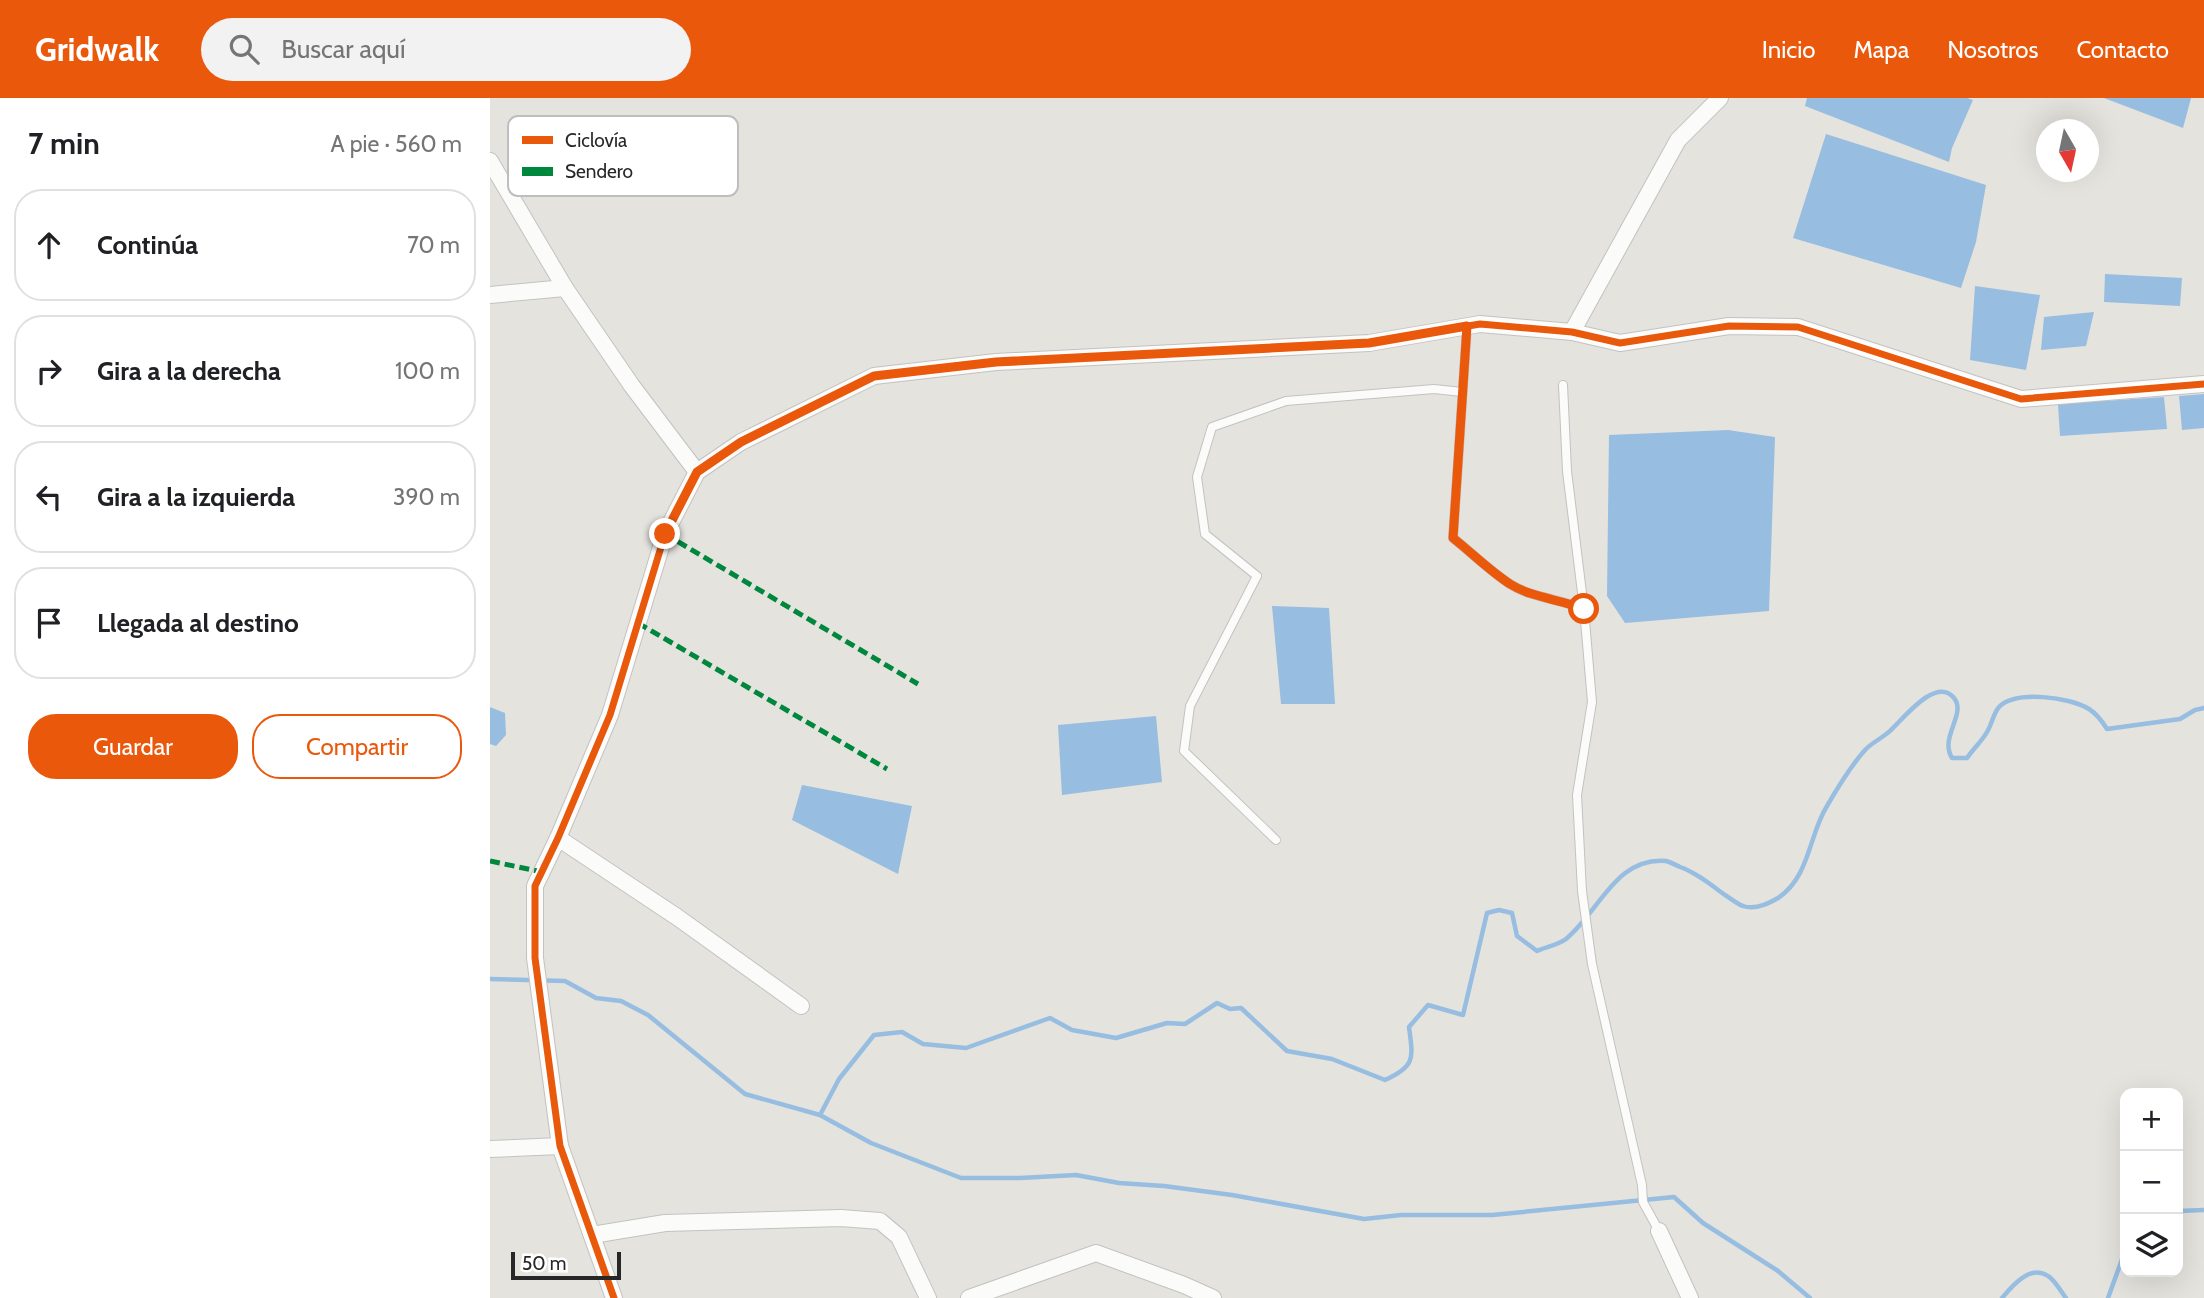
<!DOCTYPE html>
<html lang="es">
<meta charset="utf-8">
<style>
:root{--surface:#fff;--page:#f2f2f2;--text:#202124;--muted:#757577;--line:#e0e0e0;--accent:#ea580c}
body{margin:0;font-family:Cabin,sans-serif;background:var(--page);color:var(--text)}
.controls{position:absolute;right:21px;bottom:21px;display:grid;overflow:hidden;border-radius:14px;box-shadow:0 7px 28px #0002}
.controls button{width:63px;height:63px;display:grid;place-items:center;padding:0;border:0;border-bottom:2px solid var(--line);background:var(--surface);color:var(--text);font:35px sans-serif}
.compass{position:absolute;left:1546px;top:21px;width:63px;height:63px;border-radius:50%;background:var(--surface);box-shadow:0 7px 28px #0002;rotate:171deg}
.scale{position:absolute;left:21px;bottom:18px;width:110px;box-sizing:border-box;padding-left:7px;border:4px solid #272727;border-top:0;font-size:19px;line-height:24px;white-space:nowrap;color:#272727;-webkit-text-stroke:5px #fff;paint-order:stroke}
.stop{position:absolute;width:21px;height:21px;margin:-16px;border:5px solid #ea580c;border-radius:50%;background:#fff}
.stop.end{background:#ea580c;border-color:#fff;box-shadow:0 2px 7px #0008}
.list{margin:0;padding:0;list-style:none}
h2{display:flex;justify-content:space-between;align-items:center;height:91px;margin:0;padding:0 28px;font-size:30px}
h2 small{font-size:23px;font-weight:400;color:var(--muted)}
.list li{display:grid;grid-template-columns:46px 1fr auto;gap:21px;align-items:center;box-sizing:border-box;height:112px;margin:0 14px 14px;padding:0 14px;border:2px solid var(--line);border-radius:28px}
.list b{display:block;font-size:26px;white-space:nowrap}
.list em{font-size:23px;font-style:normal;color:var(--muted)}
.actions{display:flex;gap:14px;padding:21px 28px}
.actions a{flex:1;padding:16px 0;border:2px solid var(--accent);border-radius:28px;text-align:center;font-size:24px;color:var(--accent)}
.actions .main{background:var(--accent);color:#fff}
.icon{flex:none;width:38px;height:38px;fill:none;stroke:currentColor;stroke-width:2;stroke-linecap:round;stroke-linejoin:round}
.map{position:relative;flex:none;width:1714px;height:1200px;overflow:hidden}
header{display:flex;align-items:center;gap:42px;box-sizing:border-box;height:98px;padding:0 35px;background:var(--accent);color:#fff}
header strong{font-size:33px}
nav{display:flex;gap:38px;margin-inline-start:auto;font-size:24px}
.search{width:490px;height:63px;background:var(--page);display:flex;align-items:center;gap:18px;box-sizing:border-box;padding:0 24px;border-radius:38px;color:var(--muted);font-size:26px}
main{display:flex}
aside{flex:1;background:var(--surface)}
.map>svg:first-child{display:block}
.water{fill:#97bde1}
.lines{fill:none;stroke-linecap:round;stroke-linejoin:round}
.stream{stroke:#97bde1;stroke-width:4.5}
.lane-casing{stroke:#c3c2c3;stroke-width:10}
.street-casing{stroke:#c3c2c3;stroke-width:18}
.lane{stroke:#fbfbfa;stroke-width:8}
.street{stroke:#fbfbfa;stroke-width:16}
.quiet{stroke:#00873e;stroke-width:5;stroke-dasharray:10 5;stroke-linecap:butt}
.cycleway-casing{stroke:#fff;stroke-width:11}
.cycleway{stroke:#e8590c;stroke-width:7}
.route{stroke:#ea580c;stroke-width:9}
.key{fill:#fff;stroke:#bebebe;stroke-width:2}
.key-label{font-size:19px;fill:#272727}
</style>
<header>
<strong>Gridwalk</strong>
<div class="search"><svg class="icon" aria-label="search" viewBox="0 0 24 24"><circle cx="10" cy="10" r="6"/><path d="M15 15l6 6"/></svg>Buscar aquí</div>
<nav><a>Inicio</a><a>Mapa</a><a>Nosotros</a><a>Contacto</a></nav>
</header>
<main>
<aside>
<h2>7 min<small>A pie · 560 m</small></h2>
<ul class="list">
<li><svg class="icon" aria-label="ahead" viewBox="0 0 24 24"><path d="M12 20V5M6 11l6-6 6 6"/></svg><div><b>Continúa</b></div><em>70 m</em></li>
<li><svg class="icon" aria-label="right" viewBox="0 0 24 24"><path d="M7 20v-9h11M14 6l5 5-5 5"/></svg><div><b>Gira a la derecha</b></div><em>100 m</em></li>
<li><svg class="icon" aria-label="left" viewBox="0 0 24 24"><path d="M17 20v-9H6M10 6l-5 5 5 5"/></svg><div><b>Gira a la izquierda</b></div><em>390 m</em></li>
<li><svg class="icon" aria-label="arrive" viewBox="0 0 24 24"><path d="M6 21V4h12l-3 4 3 4H6"/></svg><div><b>Llegada al destino</b></div></li>
</ul>
<div class="actions"><a class="main">Guardar</a><a>Compartir</a></div>
</aside>
<div class="map">
<svg width="1714" height="1200" viewBox="0 0 1714 1200">
<rect width="100%" height="100%" fill="#e4e3de"/>
<!-- water -->
<g class="water">
<polygon points="1317,0 1477,0 1483,2 1462,50 1459,64 1315,8"/>
<polygon points="1614,0 1701,0 1693,30"/>
<polygon points="1336,36 1496,87 1486,144 1471,190 1303,140"/>
<polygon points="1615,176 1692,180 1690,208 1614,204"/>
<polygon points="1485,188 1550,197 1536,272 1480,262"/>
<polygon points="1604,214 1596,248 1551,252 1554,219"/>
<polygon points="1714,296 1714,330 1692,332 1689,298"/>
<polygon points="1674,299 1677,331 1570,338 1568,306"/>
<polygon points="1238,332 1285,339 1279,513 1135,525 1117,498 1119,337"/>
<polygon points="782,508 839,510 845,606 791,606"/>
<polygon points="0,609 15,615 16,637 6,648 0,646"/>
<polygon points="666,618 672,684 572,697 568,627"/>
<polygon points="312,687 422,708 408,776 302,722"/>
</g>
<g class="lines">
<!-- stream -->
<g class="stream">
<polyline points="0,881 75,883 106,900 131,903 158,917 255,996 330,1017 381,1045 471,1080 530,1080 586,1077 629,1085 674,1088 742,1097 874,1121 911,1117 1002,1117 1184,1099 1213,1125 1288,1173 1320,1200"/>
<path d="M330,1017L349,981L384,937L412,934L433,946L476,950L560,920L582,932L626,940L677,925L695,926L727,905L740,911L751,910L797,953L842,961L895,982C926,968 923,960 919,929L938,907L973,917L997,815L1009,812L1022,815L1027,838L1047,853C1056,849 1068,847 1076,841C1110,813 1125,759 1176,763C1180,764 1186,767 1190,769C1207,775 1221,787 1235,797C1240,800 1247,806 1253,808C1264,812 1278,806 1288,800C1320,779 1319,736 1337,708C1348,689 1361,667 1376,651C1383,644 1394,639 1401,632C1414,620 1446,578 1464,600C1477,616 1449,639 1462,660H1477C1483,651 1492,643 1497,634C1502,626 1503,616 1509,609C1526,592 1580,599 1599,611C1607,616 1612,623 1617,631L1690,621L1705,612L1714,610"/>
<polyline points="1688,1113 1714,1112"/>
<path d="M1512,1200C1522,1188 1540,1166 1558,1178C1565,1182 1571,1194 1576,1200"/>
<polyline points="1618,1200 1635,1153"/>
</g>
<!-- lane casing -->
<g class="lane-casing">
<g id="lane">
<path d="M977,228L963,440C982,455 1000,473 1020,486C1042,500 1070,501 1094,511"/>
<polyline points="1073,287 1077,373 1094,511 1102,604 1087,697 1092,793 1102,866 1152,1087 1153,1104 1169,1133"/>
<polyline points="786,742 694,653 700,608 767,478 715,436 707,379 722,329 796,303 944,291 972,294"/>
</g>
</g>
<!-- street casing -->
<g class="street-casing">
<g id="street">
<polyline points="0,63 75,190 142,288 207,374"/>
<polyline points="0,197 75,190"/>
<polyline points="1082,234 1188,42 1230,0"/>
<polyline points="68,740 187,819 311,908"/>
<polyline points="0,1051 70,1048"/>
<polyline points="1169,1133 1200,1200"/>
<polyline points="102,1137 175,1125 351,1120 390,1123 409,1139 438,1200"/>
<polyline points="124,1200 70,1048 45,860 45,788 68,740 120,617 175,436 207,374 251,344 384,278 506,264 879,245 990,226 1082,234 1130,245 1239,228 1308,229 1531,301 1714,286"/>
<polyline points="479,1200 606,1155 694,1187 723,1200"/>
</g>
</g>
<!-- lane -->
<use href="#lane" class="lane"/>
<!-- street -->
<use href="#street" class="street"/>
<!-- quiet -->
<g class="quiet">
<polyline points="175,436 428,586"/>
<polyline points="148,525 397,671"/>
<polyline points="0,763 52,774"/>
</g>
<!-- cycleway casing -->
<g class="cycleway-casing">
<polyline id="cycleway" points="124,1200 70,1048 45,860 45,788 68,740 120,617 175,436 207,374 251,344 384,278 506,264 879,245 990,226 1082,234 1130,245 1239,228 1308,229 1531,301 1714,286"/>
</g>
<!-- cycleway -->
<use href="#cycleway" class="cycleway"/>
</g>
<g class="lines">
<!-- route -->
<path class="route" d="M175,436L207,374L251,344L384,278L506,264L879,245L977,228L963,440C982,455 1000,473 1020,486C1042,500 1070,501 1094,511"/>
</g>
<!-- legend -->
<rect x="18" y="18" width="230" height="80" rx="10" class="key"/>
<rect x="32" y="38" width="31" height="8" fill="#e8590c"/>
<rect x="32" y="69" width="31" height="9" fill="#00873e"/>
<g class="key-label">
<text x="75" y="49">Ciclovía</text>
<text x="75" y="80">Sendero</text>
</g>
</svg>
<div class="controls">
<button>+</button>
<button>−</button>
<button><svg class="icon" aria-label="layers" viewBox="0 0 24 24"><path d="M12 4l9 5-9 5-9-5zM3 14l9 5 9-5"/></svg></button>
</div>
<svg class="compass" viewBox="-18 -18 36 36"><path d="M0-13l5 13h-10z" fill="#e53935"/><path d="M0 13l5-13h-10z" fill="#757577"/></svg>
<div class="scale">50 m</div>
<div class="stop" style="left:1094px;top:511px"></div>
<div class="stop end" style="left:175px;top:436px"></div>
</div>
</main>
